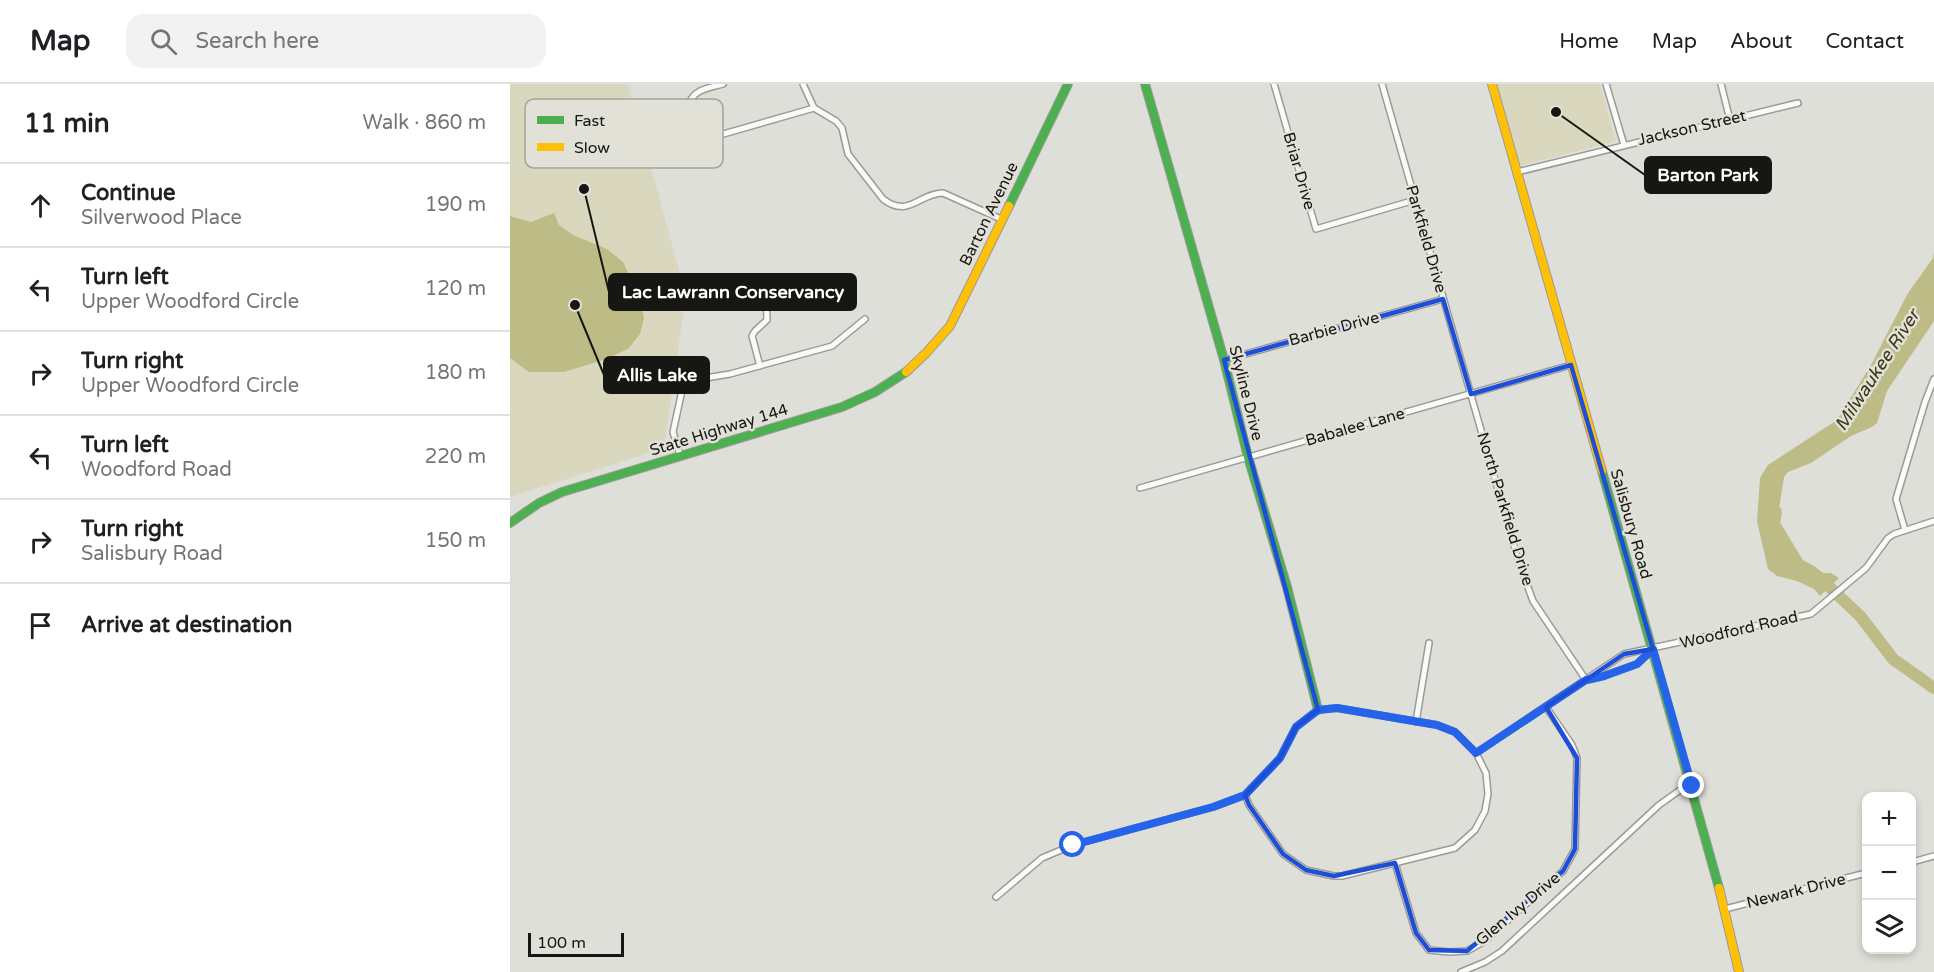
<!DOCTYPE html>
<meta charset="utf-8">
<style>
:root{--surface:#fff;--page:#f2f2f2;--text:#202124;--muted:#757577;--line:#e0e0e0}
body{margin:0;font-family:"Varela Round",sans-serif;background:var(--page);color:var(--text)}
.controls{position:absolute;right:18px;bottom:18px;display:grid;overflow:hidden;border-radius:12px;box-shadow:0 3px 9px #0003}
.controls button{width:54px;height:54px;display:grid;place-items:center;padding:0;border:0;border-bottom:2px solid var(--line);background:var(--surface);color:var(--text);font:30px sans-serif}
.scale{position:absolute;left:18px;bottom:15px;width:96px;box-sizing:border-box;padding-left:6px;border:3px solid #161613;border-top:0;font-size:16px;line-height:21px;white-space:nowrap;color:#161613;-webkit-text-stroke:4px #e1e1d7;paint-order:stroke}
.stop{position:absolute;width:18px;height:18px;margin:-14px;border:4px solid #2563eb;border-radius:50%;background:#fff}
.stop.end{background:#2563eb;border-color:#fff;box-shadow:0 2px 6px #0008}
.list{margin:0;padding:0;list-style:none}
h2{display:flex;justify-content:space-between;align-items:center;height:78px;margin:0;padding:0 24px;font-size:26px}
h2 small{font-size:20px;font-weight:400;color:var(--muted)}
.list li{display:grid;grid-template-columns:39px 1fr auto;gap:18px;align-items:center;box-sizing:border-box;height:84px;padding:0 24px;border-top:2px solid var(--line)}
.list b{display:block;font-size:22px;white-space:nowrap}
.list p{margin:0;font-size:20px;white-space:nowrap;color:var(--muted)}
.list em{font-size:20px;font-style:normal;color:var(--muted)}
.icon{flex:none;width:33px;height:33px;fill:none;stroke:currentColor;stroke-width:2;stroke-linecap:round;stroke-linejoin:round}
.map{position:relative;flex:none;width:1424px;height:888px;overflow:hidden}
header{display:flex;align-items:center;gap:36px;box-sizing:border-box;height:84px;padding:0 30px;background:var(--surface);border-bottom:2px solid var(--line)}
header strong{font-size:28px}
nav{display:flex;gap:33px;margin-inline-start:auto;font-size:21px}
.search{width:420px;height:54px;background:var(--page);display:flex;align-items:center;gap:15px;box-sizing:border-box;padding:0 21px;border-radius:18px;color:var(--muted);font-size:22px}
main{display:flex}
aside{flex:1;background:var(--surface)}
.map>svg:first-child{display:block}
.green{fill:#d9d8be}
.water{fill:#bdbb86}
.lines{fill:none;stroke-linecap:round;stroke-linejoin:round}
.river{stroke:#bdbb86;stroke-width:12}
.street-casing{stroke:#9b9b96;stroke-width:8}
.fast-casing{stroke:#9b9b96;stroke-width:10}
.slow-casing{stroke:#9b9b96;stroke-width:10}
.street{stroke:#fafaf9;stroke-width:5}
.fast{stroke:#4caf50;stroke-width:8}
.slow{stroke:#ffc107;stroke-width:8}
.route{stroke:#2563eb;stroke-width:8}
.marked{fill:none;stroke:#1d4ed8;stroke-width:4.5;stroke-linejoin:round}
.labels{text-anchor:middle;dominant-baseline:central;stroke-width:5;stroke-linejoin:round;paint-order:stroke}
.street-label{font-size:16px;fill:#161613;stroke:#e1e1d7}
.water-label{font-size:18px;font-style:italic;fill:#3a3817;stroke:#e1e1d7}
.key{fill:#e1e1d7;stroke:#a4a49c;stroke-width:1.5}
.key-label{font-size:16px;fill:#161613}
.leader{fill:none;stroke:#161613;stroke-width:2}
.callout-dot{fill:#161613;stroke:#e1e1d7;stroke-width:2}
.callout{fill:#161613;stroke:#161613;stroke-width:2}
.callout-label{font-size:18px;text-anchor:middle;font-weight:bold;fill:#fff}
</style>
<header>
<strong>Map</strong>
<div class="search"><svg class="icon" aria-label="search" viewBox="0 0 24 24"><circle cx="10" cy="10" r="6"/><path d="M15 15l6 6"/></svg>Search here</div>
<nav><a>Home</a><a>Map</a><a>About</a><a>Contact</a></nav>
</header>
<main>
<aside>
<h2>11 min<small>Walk · 860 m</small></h2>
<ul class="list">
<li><svg class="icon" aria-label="ahead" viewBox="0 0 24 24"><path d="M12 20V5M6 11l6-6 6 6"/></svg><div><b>Continue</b><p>Silverwood Place</p></div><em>190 m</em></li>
<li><svg class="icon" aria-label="left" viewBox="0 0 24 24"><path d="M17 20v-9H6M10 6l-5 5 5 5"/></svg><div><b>Turn left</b><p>Upper Woodford Circle</p></div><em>120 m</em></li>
<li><svg class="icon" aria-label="right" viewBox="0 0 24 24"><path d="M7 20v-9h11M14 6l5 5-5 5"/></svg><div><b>Turn right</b><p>Upper Woodford Circle</p></div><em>180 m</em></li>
<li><svg class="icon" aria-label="left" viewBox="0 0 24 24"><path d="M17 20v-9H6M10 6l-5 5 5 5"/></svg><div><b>Turn left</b><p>Woodford Road</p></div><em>220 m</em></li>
<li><svg class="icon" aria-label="right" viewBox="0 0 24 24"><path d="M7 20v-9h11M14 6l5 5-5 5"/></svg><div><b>Turn right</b><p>Salisbury Road</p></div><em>150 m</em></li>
<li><svg class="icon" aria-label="arrive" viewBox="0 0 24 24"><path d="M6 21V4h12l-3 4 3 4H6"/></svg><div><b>Arrive at destination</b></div></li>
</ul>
</aside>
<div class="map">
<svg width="1424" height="888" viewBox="0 0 1424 888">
<rect width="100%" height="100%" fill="#dfdfd9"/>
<!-- green -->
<g class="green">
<polygon points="0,0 118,0 176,211 154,364 0,413"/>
<polygon points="986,0 1090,0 1106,57 1010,82"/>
</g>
<!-- water -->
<g class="water">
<polygon points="44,129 49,141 63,151 97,165 113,178 127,207 134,234 130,250 118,265 96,275 54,288 19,288 0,274 0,132 21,138"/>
<path d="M1424,167V237L1377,307L1367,339L1362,343L1341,352L1301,379L1278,388L1274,393L1265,450C1270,458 1278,467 1286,472C1295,479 1305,480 1312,489H1321L1329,494L1310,512L1304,505L1287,497L1267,492L1258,485L1247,437L1250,394L1258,381L1327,336L1361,281L1398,209L1423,174Z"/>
</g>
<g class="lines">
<!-- river -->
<g class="river">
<polyline points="1266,428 1264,440 1289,481"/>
<polyline points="1309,493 1351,533 1383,575 1424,604"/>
</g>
<!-- street casing -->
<g class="street-casing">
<g id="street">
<path d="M213,0C199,4 184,5 179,20L193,50L203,53L304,24"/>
<path d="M293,0L304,24L326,37L332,44L338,70L373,115C399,135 409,109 433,109L491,135"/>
<polyline points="764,0 806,145 905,116"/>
<polyline points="872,0 1009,479 1023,517 1076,596"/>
<polyline points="1096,0 1114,61"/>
<polyline points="1211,0 1220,36"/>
<polyline points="1007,88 1288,19"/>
<polyline points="714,276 933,215"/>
<polyline points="250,282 242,252 245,247 257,236 256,209"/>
<polyline points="170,371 163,348 173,302 183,296 220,290 322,262 355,235"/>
<polyline points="630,404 1061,281"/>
<polyline points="1395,446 1386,415 1415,318 1424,295"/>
<polyline points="1078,596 1094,592 1127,580 1143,565"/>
<polygon points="827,624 927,641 945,648 966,669 976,689 978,710 975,727 965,746 945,764 832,792 824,792 796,786 773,770 739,721 735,711 770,674 786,643 808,626"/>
<polyline points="906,638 919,559"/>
<polyline points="966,669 1114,570 1301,530 1356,484 1378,454 1384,450 1424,437"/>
<polyline points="1402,778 1424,772"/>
<polyline points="885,779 906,849 919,866 939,868 957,867 975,857 1053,787 1065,765 1067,674 1062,661 1036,623"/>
<polyline points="486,813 532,774 563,761 703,723 735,711"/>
<polyline points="1215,825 1356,789"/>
<polyline points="951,888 975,878 992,867 1149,721 1170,706 1182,702"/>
</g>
</g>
<!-- fast casing -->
<g class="fast-casing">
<g id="fast">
<polyline points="635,0 714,276 738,373 777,503 808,626"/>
<polyline points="499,122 558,0"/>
<polyline points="1092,387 1209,804"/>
<polyline points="0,439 29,419 52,408 332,323 365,308 396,288"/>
</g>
</g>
<!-- slow casing -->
<g class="slow-casing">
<g id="slow">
<polyline points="982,0 1092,387"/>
<polyline points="396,288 416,269 440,242 499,122"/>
<polyline points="1209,804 1229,888"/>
</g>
</g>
<!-- street -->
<use href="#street" class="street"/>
<!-- fast -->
<use href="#fast" class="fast"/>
<!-- slow -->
<use href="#slow" class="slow"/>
</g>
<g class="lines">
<!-- route -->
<polyline class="route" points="563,761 703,723 735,711 770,674 786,643 808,626 827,624 927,641 945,648 966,669 1076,596 1094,592 1127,580 1143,565 1182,702"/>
</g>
<!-- marked area -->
<path class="marked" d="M933,215L961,310L1061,281L1143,565L1114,570L1036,623L1067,674L1065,765L1053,787L957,867L919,866L906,849L885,779L824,792L796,786L773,770L739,721L735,711L770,674L786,643L808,626L714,276Z"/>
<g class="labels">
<!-- street labels -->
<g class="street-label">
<text transform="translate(1182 44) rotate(-13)">Jackson Street</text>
<text transform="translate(789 87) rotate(74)">Briar Drive</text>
<text transform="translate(479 130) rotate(-64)">Barton Avenue</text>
<text transform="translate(916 155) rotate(74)">Parkfield Drive</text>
<text transform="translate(824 245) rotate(-15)">Barbie Drive</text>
<text transform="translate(736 309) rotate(76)">Skyline Drive</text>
<text transform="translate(845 343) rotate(-16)">Babalee Lane</text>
<text transform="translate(209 346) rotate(-17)">State Highway 144</text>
<text transform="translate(995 425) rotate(73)">North Parkfield Drive</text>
<text transform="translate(1121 440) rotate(74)">Salisbury Road</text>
<text transform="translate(1229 546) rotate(-13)">Woodford Road</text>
<text transform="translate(1286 807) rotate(-14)">Newark Drive</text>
<text transform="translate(1008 825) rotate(-40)">Glen Ivy Drive</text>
</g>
<!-- water labels -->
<g class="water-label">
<text transform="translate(1367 286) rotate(-57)">Milwaukee River</text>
</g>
</g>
<!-- legend -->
<rect x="15" y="15" width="198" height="69" rx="9" class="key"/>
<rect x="27" y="32" width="27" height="8" fill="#4caf50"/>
<rect x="27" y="59" width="27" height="8" fill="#ffc107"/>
<g class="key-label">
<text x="64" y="42">Fast</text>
<text x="64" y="69">Slow</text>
</g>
<!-- callouts -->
<path class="leader" d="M1046 28L1135 91M74 105L99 208M65 221L94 291"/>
<g class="callout-dot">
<circle cx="1046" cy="28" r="6"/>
<circle cx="74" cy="105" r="6"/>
<circle cx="65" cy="221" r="6"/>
</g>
<g class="callout">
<rect x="1135" y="73" width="126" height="36" rx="6"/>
<rect x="99" y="190" width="247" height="36" rx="6"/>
<rect x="94" y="273" width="105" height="36" rx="6"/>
</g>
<g class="callout-label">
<text x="1198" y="97">Barton Park</text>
<text x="223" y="214">Lac Lawrann Conservancy</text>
<text x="147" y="297">Allis Lake</text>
</g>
</svg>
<div class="controls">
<button>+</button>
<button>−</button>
<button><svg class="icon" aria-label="layers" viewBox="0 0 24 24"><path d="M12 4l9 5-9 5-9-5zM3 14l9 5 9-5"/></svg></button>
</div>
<div class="scale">100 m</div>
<div class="stop" style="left:563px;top:761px"></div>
<div class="stop end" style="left:1182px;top:702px"></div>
</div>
</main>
